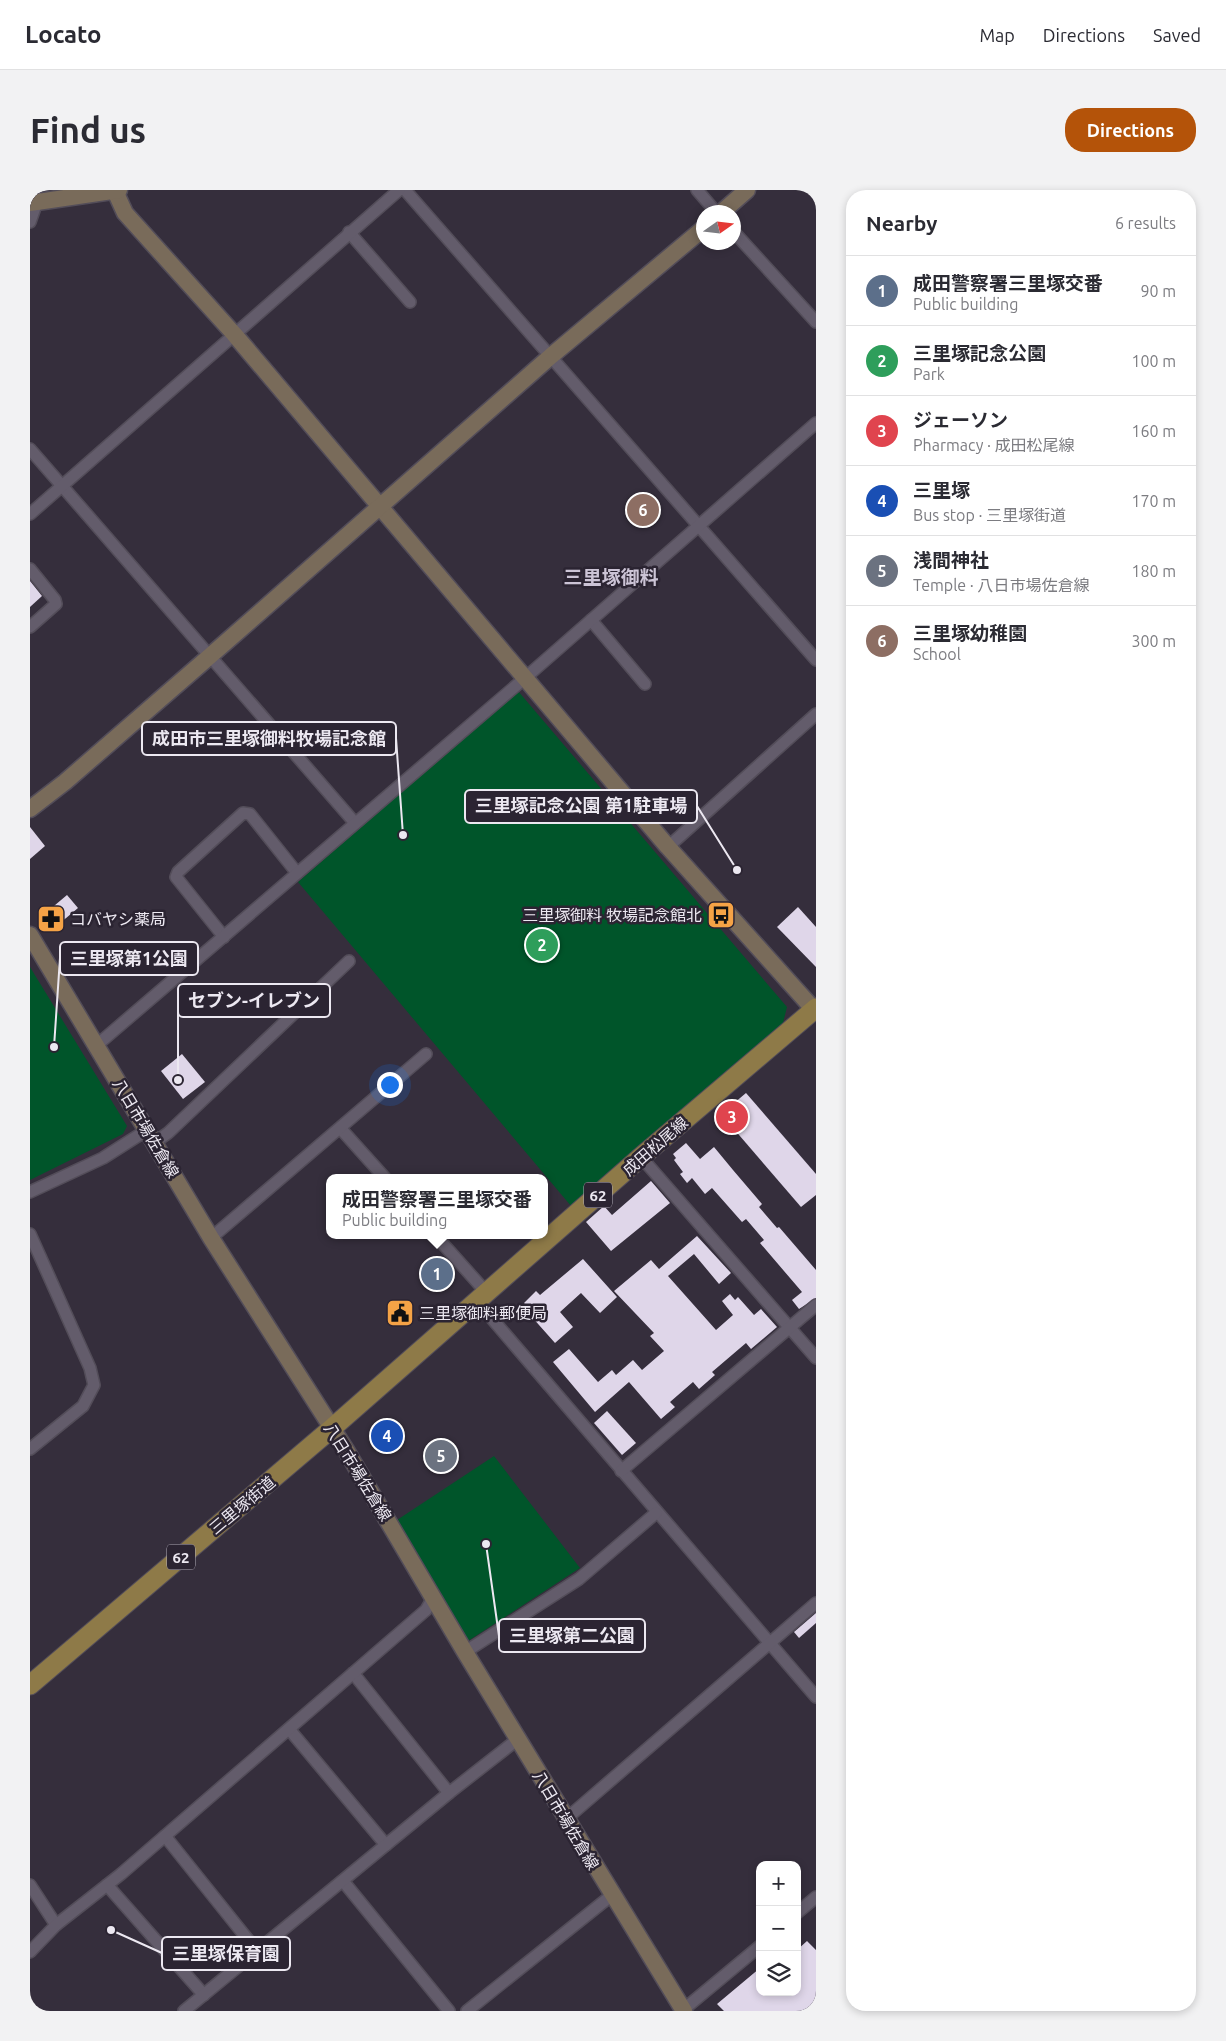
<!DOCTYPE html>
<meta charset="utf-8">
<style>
:root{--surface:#fff;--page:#f2f2f3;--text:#2b2b33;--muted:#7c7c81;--line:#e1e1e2;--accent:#b45309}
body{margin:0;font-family:Ubuntu,"Noto Sans JP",sans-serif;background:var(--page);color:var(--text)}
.controls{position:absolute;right:15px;bottom:15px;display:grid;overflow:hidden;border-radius:10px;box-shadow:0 2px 8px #0003}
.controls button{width:45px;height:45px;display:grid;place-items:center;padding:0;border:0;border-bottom:1px solid var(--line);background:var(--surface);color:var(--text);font:25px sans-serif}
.compass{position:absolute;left:666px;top:15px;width:45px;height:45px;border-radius:50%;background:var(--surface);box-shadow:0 2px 8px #0003;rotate:76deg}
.you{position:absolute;left:359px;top:894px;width:18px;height:18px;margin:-12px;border:4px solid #fff;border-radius:50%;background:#1a73e8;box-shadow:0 0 0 8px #1a73e833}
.badge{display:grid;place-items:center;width:32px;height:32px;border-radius:50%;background:var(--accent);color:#fff;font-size:16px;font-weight:700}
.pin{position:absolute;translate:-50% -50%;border:2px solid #fff;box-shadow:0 1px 5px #0006}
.popup{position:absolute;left:296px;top:984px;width:222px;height:65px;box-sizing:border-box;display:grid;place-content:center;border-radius:10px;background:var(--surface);filter:drop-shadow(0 1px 4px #0005);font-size:16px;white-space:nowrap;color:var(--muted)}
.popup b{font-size:19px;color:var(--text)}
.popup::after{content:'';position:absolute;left:50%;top:100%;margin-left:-10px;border:10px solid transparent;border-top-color:var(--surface)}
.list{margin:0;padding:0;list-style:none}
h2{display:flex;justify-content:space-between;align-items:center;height:65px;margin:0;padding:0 20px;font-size:21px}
h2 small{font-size:16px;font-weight:400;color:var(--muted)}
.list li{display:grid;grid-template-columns:32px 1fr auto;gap:15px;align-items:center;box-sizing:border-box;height:70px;padding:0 20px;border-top:1px solid var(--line)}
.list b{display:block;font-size:19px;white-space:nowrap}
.list p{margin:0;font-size:16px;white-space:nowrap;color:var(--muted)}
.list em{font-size:16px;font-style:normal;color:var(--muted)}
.icon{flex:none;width:28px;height:28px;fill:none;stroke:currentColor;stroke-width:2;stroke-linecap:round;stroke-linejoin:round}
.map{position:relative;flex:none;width:786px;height:1821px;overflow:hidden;border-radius:20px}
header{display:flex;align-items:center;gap:30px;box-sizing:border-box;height:70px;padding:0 25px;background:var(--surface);border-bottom:1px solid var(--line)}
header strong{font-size:24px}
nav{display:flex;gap:28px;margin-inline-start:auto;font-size:18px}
.intro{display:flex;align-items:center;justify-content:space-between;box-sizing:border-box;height:120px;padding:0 30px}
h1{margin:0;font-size:35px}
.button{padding:12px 22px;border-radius:20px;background:var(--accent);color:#fff;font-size:18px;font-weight:700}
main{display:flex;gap:30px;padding:0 30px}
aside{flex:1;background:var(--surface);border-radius:20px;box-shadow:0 2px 8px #0003}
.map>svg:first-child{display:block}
.green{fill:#00552a}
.building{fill:#dfd6e9}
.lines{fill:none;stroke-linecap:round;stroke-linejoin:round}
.street-casing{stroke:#534d59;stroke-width:14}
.secondary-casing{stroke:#534d59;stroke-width:19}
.primary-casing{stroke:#534d59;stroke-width:21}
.street{stroke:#635c6b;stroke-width:11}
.secondary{stroke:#796b5a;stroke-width:16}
.primary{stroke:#8e7a48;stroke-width:19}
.labels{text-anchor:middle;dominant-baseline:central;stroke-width:5;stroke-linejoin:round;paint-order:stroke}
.shield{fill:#2b2432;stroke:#b2adb8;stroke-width:1}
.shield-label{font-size:15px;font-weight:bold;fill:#ece8f1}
.poi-label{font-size:16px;fill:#ece8f1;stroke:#2b2432;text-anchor:start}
.street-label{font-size:16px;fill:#ece8f1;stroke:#2b2432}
.quarter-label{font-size:19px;font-weight:bold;fill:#ccc4d6;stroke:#2b2432}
.leader{fill:none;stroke:#ece8f1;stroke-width:2}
.callout-dot{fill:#ece8f1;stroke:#2b2432;stroke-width:2}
.callout{fill:#2b2432;stroke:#ece8f1;stroke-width:2}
.callout-label{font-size:18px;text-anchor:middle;font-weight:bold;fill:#ece8f1}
</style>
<header>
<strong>Locato</strong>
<nav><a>Map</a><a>Directions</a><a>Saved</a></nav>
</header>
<div class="intro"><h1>Find us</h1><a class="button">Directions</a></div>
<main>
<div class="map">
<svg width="786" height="1821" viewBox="0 0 786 1821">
<rect width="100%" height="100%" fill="#352e3c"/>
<!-- green -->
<g class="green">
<polygon points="488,501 757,817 753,833 541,1016 268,692"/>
<polygon points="0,777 97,936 93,944 0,990"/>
<polygon points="464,1266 550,1378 438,1451 367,1330"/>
</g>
<!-- building -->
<g class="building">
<polygon points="0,391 12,406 0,417"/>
<polygon points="0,637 15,656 0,669"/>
<polygon points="37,705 48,718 23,739 12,726"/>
<polygon points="768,717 786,737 786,777 747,737"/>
<polygon points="152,864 175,892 153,909 131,881"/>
<polygon points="716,903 786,984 786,1005 771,1017 691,924"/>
<polygon points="656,953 670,969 684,957 703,980 732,1014 729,1017 747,1038 749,1037 786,1080 786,1108 769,1119 762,1110 772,1102 730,1053 734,1050 716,1029 712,1032 682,998 675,1004 662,988 657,993 650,984 653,982 644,970 646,968 643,964"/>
<polygon points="621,991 640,1013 581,1061 556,1032 574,1016 582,1025"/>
<polygon points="667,1046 701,1083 689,1094 664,1064 638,1086 686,1140 703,1125 692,1111 700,1104 705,1110 708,1107 724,1125 731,1119 747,1137 721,1159 716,1153 682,1182 685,1185 669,1199 663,1192 640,1212 645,1217 631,1229 599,1192 565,1222 523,1172 539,1159 568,1192 582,1180 586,1185 603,1170 612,1180 634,1161 620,1146 624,1143 584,1101 621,1070 629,1079"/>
<polygon points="553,1069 587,1107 570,1123 551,1103 530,1122 543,1137 525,1153 501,1126 503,1124 494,1113 506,1101 510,1105"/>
<polygon points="577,1221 606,1253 592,1265 564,1233"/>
<polygon points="412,1257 420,1268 410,1275 402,1265"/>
<polygon points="786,1423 786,1433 769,1448 764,1442"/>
<polygon points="777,1751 786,1760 786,1821 694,1821 687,1814 730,1778 730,1802 767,1802 767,1760"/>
</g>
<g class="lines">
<!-- street casing -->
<g class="street-casing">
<g id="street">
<polyline points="375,0 786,470"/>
<polyline points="667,0 686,22"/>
<polyline points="0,32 7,12 5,0"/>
<polyline points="319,42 380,112"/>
<polyline points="704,42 786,132"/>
<polyline points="0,259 325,633"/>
<polyline points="0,324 369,0"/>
<polyline points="0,379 25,410 26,414 0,437"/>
<polyline points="561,430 615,494"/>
<polyline points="638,657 786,524"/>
<polyline points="194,747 146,687 148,682 213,623 220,624 267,683"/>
<polyline points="67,855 495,488 786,233"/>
<polyline points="311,939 355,988"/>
<polyline points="125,952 138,943 319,771"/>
<polyline points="611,967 786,1168"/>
<polyline points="0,1002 73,968 117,940"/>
<polyline points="0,1044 60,1178 64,1195 53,1216 0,1259"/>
<polyline points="405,1045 456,1102"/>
<polyline points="181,1048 396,864"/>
<polyline points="446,1110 786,1507"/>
<polyline points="591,1281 786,1115"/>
<polyline points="435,1462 549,1389 626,1323"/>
<polyline points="323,1483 419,1603"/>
<polyline points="259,1539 356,1655"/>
<polyline points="536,1629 786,1413"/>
<polyline points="135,1646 227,1761"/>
<polyline points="313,1691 419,1821"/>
<polyline points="0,1695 26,1735"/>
<polyline points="77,1695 174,1805"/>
<polyline points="767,1723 786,1707"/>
<polyline points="0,1762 26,1735 91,1684 396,1420 403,1408"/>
<polyline points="653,1820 730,1756"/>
<polyline points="154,1821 419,1603 488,1549"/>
<polyline points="437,1821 582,1705"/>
</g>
</g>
<!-- secondary casing -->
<g class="secondary-casing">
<g id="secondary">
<polyline points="85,1 95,23 204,144 638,657 786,822"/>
<polyline points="0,13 89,0"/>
<polyline points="692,22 717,0"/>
<polyline points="0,619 35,592 180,466 521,166 674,38"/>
<polyline points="0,745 181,1048 316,1260 435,1462 654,1821"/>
</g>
</g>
<!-- primary casing -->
<g class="primary-casing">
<polyline id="primary" points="0,1495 301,1239 611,967 786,818"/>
</g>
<!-- street -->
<use href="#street" class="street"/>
<!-- secondary -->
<use href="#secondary" class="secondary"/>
<!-- primary -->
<use href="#primary" class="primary"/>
</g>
<!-- icons -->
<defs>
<g id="bus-square" transform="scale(1.4375)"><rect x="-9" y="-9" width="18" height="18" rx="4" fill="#f5a346" stroke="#2b2432"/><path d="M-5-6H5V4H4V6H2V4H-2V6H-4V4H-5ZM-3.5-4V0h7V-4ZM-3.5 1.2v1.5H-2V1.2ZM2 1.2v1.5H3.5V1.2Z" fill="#111"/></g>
<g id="pharmacy-square" transform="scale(1.4375)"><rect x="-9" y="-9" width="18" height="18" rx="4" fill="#f5a346" stroke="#2b2432"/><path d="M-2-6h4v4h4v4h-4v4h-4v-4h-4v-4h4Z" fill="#111"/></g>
<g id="civic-square" transform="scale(1.4375)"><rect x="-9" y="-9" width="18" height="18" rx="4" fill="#f5a346" stroke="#2b2432"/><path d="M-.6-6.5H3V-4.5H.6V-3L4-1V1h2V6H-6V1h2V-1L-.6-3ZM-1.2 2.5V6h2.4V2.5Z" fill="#111"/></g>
</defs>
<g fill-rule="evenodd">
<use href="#bus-square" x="691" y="725"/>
<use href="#pharmacy-square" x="21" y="729"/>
<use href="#civic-square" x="370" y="1123"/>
</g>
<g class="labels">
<!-- shield labels -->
<g class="shield">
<rect x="554" y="992.5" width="28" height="25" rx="4"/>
<rect x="137" y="1354.5" width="28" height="25" rx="4"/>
</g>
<g class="shield-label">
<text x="568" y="1005">62</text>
<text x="151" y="1367">62</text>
</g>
<!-- poi labels -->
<g class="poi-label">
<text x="672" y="725" text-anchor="end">三里塚御料 牧場記念館北</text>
<text x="40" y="729">コバヤシ薬局</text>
<text x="389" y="1123">三里塚御料郵便局</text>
</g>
<!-- street labels -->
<g class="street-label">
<text transform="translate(116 938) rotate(59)">八日市場佐倉線</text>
<text transform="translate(625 956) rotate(-41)">成田松尾線</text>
<text transform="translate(328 1282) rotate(58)">八日市場佐倉線</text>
<text transform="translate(212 1315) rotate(-40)">三里塚街道</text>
<text transform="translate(536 1630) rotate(59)">八日市場佐倉線</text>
</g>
<!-- quarter labels -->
<g class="quarter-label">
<text x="581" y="387">三里塚御料</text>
</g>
</g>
<!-- callouts -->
<path class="leader" d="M373 645L366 548M707 680L667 616M24 857L30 768M148 890L148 811M456 1354L469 1446M81 1740L132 1763"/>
<g class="callout-dot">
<circle cx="373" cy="645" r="5"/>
<circle cx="707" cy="680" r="5"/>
<circle cx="24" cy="857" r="5"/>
<circle cx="148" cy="890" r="5"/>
<circle cx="456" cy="1354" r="5"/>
<circle cx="81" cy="1740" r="5"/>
</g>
<g class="callout">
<rect x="112" y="532" width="254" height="33" rx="5"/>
<rect x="435" y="600" width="232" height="33" rx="5"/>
<rect x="30" y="752" width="138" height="33" rx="5"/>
<rect x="148" y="794" width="152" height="33" rx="5"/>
<rect x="469" y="1429" width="146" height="33" rx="5"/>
<rect x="132" y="1747" width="128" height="33" rx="5"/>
</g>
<g class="callout-label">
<text x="239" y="555">成田市三里塚御料牧場記念館</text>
<text x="551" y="622">三里塚記念公園 第1駐車場</text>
<text x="99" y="775">三里塚第1公園</text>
<text x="224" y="817">セブン-イレブン</text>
<text x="542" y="1452">三里塚第二公園</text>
<text x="196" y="1770">三里塚保育園</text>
</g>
</svg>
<div class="controls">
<button>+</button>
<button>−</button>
<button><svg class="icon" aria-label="layers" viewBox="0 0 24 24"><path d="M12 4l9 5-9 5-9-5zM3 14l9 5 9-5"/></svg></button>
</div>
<svg class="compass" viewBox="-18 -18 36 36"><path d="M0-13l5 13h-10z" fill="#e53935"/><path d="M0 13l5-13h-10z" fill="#7c7c81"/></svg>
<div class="you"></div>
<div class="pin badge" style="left:407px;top:1084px;background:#5c6f8a">1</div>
<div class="popup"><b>成田警察署三里塚交番</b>Public building</div>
<div class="pin badge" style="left:512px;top:755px;background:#2e9e5b">2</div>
<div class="pin badge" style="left:702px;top:927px;background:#e0444e">3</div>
<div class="pin badge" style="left:357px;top:1246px;background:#1a4fb4">4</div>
<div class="pin badge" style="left:411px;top:1266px;background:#6b7280">5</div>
<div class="pin badge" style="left:613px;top:320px;background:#8d6e63">6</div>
</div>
<aside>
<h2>Nearby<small>6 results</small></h2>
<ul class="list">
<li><span class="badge" style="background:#5c6f8a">1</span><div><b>成田警察署三里塚交番</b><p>Public building</p></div><em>90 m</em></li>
<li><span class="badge" style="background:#2e9e5b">2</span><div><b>三里塚記念公園</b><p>Park</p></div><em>100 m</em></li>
<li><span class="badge" style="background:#e0444e">3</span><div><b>ジェーソン</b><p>Pharmacy · 成田松尾線</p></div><em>160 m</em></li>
<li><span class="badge" style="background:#1a4fb4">4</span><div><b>三里塚</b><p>Bus stop · 三里塚街道</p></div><em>170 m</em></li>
<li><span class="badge" style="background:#6b7280">5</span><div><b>浅間神社</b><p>Temple · 八日市場佐倉線</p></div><em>180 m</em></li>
<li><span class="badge" style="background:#8d6e63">6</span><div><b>三里塚幼稚園</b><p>School</p></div><em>300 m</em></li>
</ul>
</aside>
</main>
